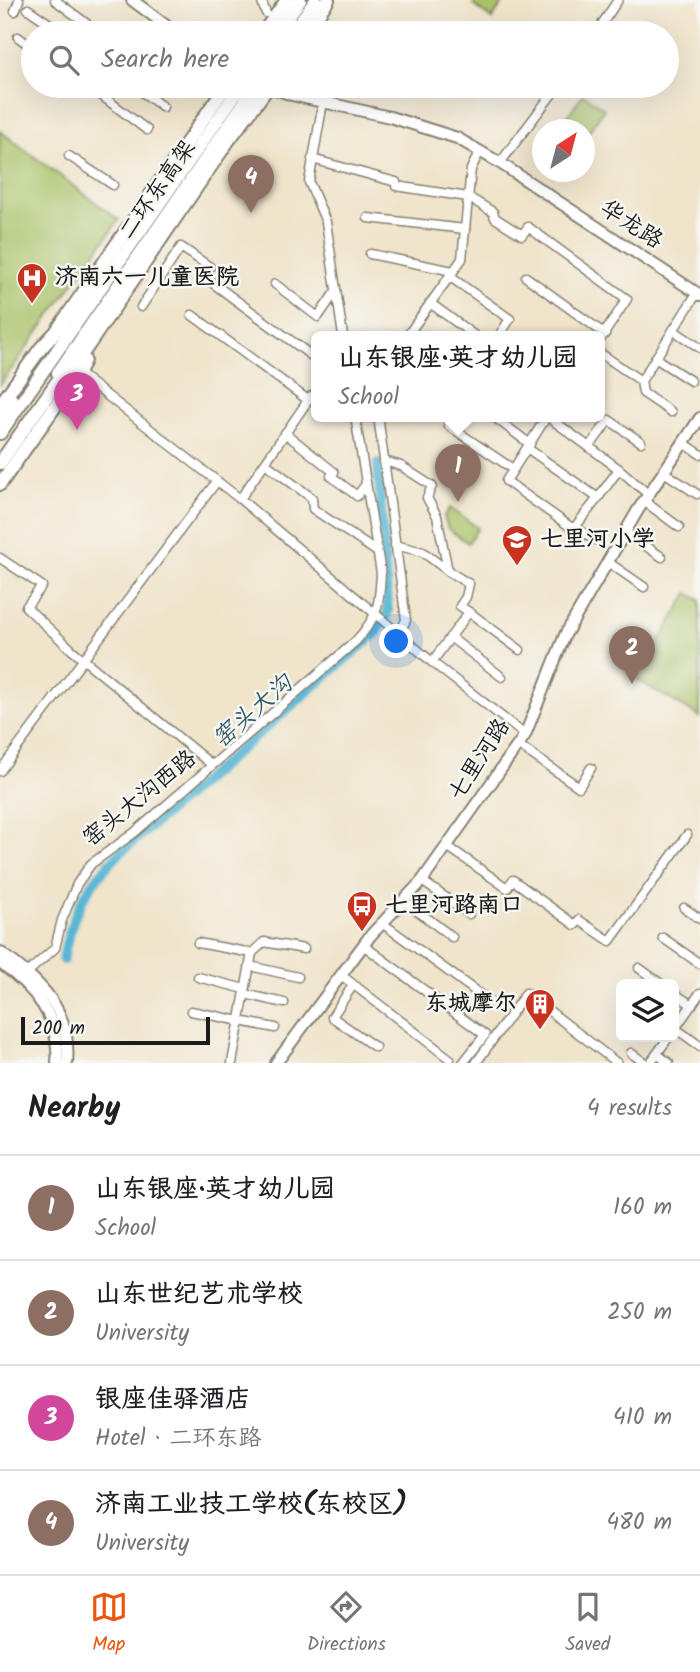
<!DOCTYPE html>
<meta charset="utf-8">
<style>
:root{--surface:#fff;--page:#f2f2f2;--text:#202124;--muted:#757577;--line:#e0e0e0;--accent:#ea580c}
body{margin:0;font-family:Kalam,"LXGW WenKai TC",sans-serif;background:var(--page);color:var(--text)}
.controls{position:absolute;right:21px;bottom:21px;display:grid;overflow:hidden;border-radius:10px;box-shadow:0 7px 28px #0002}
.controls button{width:63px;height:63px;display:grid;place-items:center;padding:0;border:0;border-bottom:2px solid var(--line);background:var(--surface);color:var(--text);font:35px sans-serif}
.compass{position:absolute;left:532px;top:119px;width:63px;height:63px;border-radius:50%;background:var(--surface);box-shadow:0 7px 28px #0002;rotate:36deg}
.scale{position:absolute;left:21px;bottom:18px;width:189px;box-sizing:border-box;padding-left:7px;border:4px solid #1c1c1c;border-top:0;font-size:19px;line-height:24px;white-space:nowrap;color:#1c1c1c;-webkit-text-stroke:5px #f6f6f2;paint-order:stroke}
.you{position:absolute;left:397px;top:642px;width:24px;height:24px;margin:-18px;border:5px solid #fff;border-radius:50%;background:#1a73e8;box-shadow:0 0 0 10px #1a73e833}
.badge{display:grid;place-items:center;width:46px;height:46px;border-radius:50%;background:var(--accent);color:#fff;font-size:23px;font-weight:700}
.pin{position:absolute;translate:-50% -58px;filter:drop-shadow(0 2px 4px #0008)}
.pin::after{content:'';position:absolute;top:37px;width:24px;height:21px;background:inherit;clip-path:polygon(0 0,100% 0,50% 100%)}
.popup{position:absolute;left:311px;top:331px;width:294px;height:91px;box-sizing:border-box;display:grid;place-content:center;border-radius:10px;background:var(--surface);filter:drop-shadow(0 2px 5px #0005);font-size:23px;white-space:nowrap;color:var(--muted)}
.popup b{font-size:26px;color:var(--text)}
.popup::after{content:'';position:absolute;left:50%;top:100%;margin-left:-14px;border:14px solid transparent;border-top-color:var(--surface)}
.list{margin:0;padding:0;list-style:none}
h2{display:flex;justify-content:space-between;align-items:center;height:91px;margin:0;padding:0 28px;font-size:30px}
h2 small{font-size:23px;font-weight:400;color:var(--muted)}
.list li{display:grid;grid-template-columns:46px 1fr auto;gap:21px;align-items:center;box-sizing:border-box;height:105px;padding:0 28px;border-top:2px solid var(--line)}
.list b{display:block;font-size:26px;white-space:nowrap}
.list p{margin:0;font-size:23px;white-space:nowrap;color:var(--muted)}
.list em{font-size:23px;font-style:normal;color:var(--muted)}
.icon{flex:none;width:38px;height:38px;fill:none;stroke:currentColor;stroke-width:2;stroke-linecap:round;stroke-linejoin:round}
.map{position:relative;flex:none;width:700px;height:1063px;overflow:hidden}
.search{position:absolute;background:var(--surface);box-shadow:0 7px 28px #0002;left:21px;right:21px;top:21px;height:77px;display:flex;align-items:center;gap:18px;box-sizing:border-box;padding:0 24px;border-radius:38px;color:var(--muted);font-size:26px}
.sheet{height:511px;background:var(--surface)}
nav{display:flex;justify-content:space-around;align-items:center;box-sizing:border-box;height:98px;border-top:2px solid var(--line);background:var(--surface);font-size:19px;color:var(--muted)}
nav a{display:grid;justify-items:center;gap:4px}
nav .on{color:var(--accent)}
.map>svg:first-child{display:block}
.green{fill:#aac369;stroke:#637042;stroke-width:2}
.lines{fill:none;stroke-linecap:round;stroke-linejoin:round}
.river{stroke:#56b6d4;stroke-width:10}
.minor-casing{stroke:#868073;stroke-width:11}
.major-casing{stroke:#868073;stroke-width:14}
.highway-casing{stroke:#868073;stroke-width:16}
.minor{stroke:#fff;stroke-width:8}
.major{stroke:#fff;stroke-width:10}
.highway{stroke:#fff;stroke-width:12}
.labels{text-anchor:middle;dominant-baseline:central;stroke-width:5;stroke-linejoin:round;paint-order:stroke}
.street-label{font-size:23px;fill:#1c1c1c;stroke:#f6f6f2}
.poi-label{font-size:23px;font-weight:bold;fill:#1c1c1c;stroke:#f6f6f2;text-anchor:start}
.water-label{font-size:24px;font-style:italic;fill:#335a66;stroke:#f6f6f2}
</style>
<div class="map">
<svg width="700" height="1063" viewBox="0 0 700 1063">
<rect width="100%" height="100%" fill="#f6f6f2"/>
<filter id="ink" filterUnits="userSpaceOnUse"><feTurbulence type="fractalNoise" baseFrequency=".0143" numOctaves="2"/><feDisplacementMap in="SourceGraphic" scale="14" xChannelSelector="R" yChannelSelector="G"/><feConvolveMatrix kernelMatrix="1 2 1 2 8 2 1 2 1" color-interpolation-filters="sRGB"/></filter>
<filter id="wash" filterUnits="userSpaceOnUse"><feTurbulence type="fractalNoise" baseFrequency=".00686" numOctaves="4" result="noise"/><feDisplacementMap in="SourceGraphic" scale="28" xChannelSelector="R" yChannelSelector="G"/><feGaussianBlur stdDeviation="1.57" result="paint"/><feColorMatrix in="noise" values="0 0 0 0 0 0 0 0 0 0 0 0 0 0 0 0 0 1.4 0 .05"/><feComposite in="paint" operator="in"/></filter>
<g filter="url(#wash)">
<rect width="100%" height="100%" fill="#f0e4ca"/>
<!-- green -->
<g class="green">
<polygon points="477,0 505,0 492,19 473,5"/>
<polygon points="583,94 604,109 585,137 584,130 573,129 563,122"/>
<polygon points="0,131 119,220 0,385"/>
<polygon points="450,508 478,528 468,543 448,529 444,516"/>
<polygon points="688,593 700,600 700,717 637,680"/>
</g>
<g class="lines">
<!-- river -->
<path class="river" d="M63,960C71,913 86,886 120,853L377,632L388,612L378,464"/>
</g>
</g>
<g filter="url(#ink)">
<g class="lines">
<!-- minor casing -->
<g class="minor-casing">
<g id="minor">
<polyline points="55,0 87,24"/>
<polyline points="261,0 266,13"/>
<polyline points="28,9 63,33"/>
<polyline points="15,11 19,0"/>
<polyline points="108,31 112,33"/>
<polyline points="596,33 618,0"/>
<polyline points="18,37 33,48"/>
<polyline points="89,86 147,130"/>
<polyline points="134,86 163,107"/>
<polyline points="323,102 309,182 326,222 343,336"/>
<polyline points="69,156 113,185"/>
<polyline points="312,159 396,182 396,186 468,197 493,212 495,218 522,235 528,227 627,299 600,340"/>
<polyline points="500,163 558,86"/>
<polyline points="368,218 465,229"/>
<polyline points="370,254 453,271"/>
<polyline points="449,276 510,319 499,336"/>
<polyline points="526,277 605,334"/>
<polyline points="275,284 318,317 336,291"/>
<polyline points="430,303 475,336"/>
<polyline points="141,307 181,247 210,267 203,276 316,359"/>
<polyline points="192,315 308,400"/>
<polyline points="673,330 700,348"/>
<polyline points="407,336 462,259 471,169 480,151"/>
<polyline points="600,353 641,381 697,293"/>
<polyline points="655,358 691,381"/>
<polyline points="78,373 240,499 432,662 525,735"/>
<polyline points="641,381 643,393 671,412"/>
<polyline points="378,416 406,620 399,634"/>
<polyline points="448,416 449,426 513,469"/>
<polyline points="493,416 530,444"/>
<polyline points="547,416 506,481 572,528 575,527"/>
<polyline points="547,416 619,469 649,495"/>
<polyline points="285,433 334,472 331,476 357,496 366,484"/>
<polyline points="684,443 700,454"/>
<polyline points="589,447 609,420 641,442"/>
<polyline points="527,448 598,498 619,469"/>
<polyline points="384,461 401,466 432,486 427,498 437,516 448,571 469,584 466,597 460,606 469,612 432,662"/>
<polyline points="265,463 312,498 313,509 377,552"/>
<polyline points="664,472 697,494"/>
<polyline points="240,499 311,396 316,396"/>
<polyline points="644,501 679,527"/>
<polyline points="625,532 662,557"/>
<polyline points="595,540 575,527 598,498"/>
<polyline points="395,545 423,552 448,571"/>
<polyline points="0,558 42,586 26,607 72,650 212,765"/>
<polyline points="608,562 644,587"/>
<polyline points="469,612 520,650"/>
<polyline points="450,637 502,677"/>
<polyline points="518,745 579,787 591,768"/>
<polyline points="0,771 217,481"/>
<polyline points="447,846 507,888 513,880 575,925 579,920 610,941 687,835"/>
<polyline points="422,881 469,914"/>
<polyline points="403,900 452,937"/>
<polyline points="684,908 700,919"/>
<polyline points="382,923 500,1009"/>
<polyline points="663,938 700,964"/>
<polyline points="198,943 252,953"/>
<polyline points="363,945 485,1035 463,1063"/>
<polyline points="250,966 298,977"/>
<polyline points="639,968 661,984"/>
<path d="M28,972L55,948L62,920L77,884L91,864L134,833L356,641C379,615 379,606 381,573L355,416"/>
<polyline points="341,975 450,1059"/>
<polyline points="198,977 245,989 245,994 284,1003"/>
<polyline points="353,985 332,1017 375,1047"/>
<polyline points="674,993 692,1005"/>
<polyline points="191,1011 275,1028"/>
<polyline points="675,1028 700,1046"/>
<polyline points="674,1030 700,993"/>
<polyline points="631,1053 645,1063"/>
<polyline points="657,1054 669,1063"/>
<polyline points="232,1063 252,953 264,942 304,949"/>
<polyline points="476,1063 526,993 617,1063"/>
<polyline points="650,1063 669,1037"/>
</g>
</g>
<!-- major casing -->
<g class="major-casing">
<g id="major">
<polyline points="132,0 176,33"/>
<polyline points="267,86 292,95 390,117 457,138 500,163 700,295"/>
<path d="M0,952C39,981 72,1009 67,1063"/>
<path d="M0,963C34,987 61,1018 57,1063"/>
<polyline points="276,1063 370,936 422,881 525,735 565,635 638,510 700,418"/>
</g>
</g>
<!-- highway casing -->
<g class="highway-casing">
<g id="highway">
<polyline points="263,33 287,0"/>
<polyline points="277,33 300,0"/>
<polyline points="292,33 316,0"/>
<polyline points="305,33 328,0"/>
<polyline points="58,373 256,86"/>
<polyline points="0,405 41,348 56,332 226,86"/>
<polyline points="0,417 12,400"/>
<polyline points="0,433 241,86"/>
<polyline points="0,463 64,372 76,363 228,141 269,86"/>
<polyline points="0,484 78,374 84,360"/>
</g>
</g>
<!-- minor -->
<use href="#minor" class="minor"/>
<!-- major -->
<use href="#major" class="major"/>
<!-- highway -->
<use href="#highway" class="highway"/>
</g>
</g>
<!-- icons -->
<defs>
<g id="hospital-pin" transform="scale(1.575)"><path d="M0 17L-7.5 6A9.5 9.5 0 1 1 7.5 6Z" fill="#c8321e" stroke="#f6f6f2"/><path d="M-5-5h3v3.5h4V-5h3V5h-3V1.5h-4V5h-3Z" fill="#fff"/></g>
<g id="school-pin" transform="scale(1.575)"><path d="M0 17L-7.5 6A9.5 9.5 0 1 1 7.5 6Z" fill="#c8321e" stroke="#f6f6f2"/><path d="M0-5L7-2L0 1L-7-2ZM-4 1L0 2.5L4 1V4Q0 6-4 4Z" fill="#fff"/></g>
<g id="bus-pin" transform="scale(1.575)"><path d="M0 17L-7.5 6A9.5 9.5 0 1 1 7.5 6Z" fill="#c8321e" stroke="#f6f6f2"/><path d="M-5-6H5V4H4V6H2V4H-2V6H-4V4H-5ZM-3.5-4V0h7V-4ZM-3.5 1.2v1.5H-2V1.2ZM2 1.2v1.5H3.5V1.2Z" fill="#fff"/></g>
<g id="building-pin" transform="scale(1.575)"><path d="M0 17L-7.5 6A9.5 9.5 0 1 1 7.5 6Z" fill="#c8321e" stroke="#f6f6f2"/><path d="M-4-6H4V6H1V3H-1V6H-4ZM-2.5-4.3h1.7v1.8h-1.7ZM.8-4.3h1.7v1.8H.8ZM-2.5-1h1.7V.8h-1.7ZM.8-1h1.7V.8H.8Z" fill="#fff"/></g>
</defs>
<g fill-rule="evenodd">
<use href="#hospital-pin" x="32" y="278"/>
<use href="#school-pin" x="517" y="540"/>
<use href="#bus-pin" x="362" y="906"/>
<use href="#building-pin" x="540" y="1004"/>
</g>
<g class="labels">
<!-- street labels -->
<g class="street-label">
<text transform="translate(158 190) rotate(-55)">二环东高架</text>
<text transform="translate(631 225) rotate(33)">华龙路</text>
<text transform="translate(480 760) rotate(-57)">七里河路</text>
<text transform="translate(140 799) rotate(-39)">窑头大沟西路</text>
</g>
<!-- poi labels -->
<g class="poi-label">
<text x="55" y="278">济南六一儿童医院</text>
<text x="540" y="540">七里河小学</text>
<text x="385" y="906">七里河路南口</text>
<text x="517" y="1004" text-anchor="end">东城摩尔</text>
</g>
<!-- water labels -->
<g class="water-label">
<text transform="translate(253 712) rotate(-41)">窑头大沟</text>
</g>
</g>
</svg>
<div class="controls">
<button><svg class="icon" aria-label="layers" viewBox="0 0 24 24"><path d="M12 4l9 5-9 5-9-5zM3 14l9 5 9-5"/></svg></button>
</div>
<svg class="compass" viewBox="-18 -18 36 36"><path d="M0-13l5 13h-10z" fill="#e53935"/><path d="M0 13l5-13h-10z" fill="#757577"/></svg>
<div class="scale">200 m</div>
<div class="you"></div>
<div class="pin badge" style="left:458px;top:502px;background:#8d6e63">1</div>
<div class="popup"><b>山东银座·英才幼儿园</b>School</div>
<div class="pin badge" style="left:632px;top:684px;background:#8d6e63">2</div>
<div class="pin badge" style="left:77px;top:430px;background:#d1479c">3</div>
<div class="pin badge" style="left:251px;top:213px;background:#8d6e63">4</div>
<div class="search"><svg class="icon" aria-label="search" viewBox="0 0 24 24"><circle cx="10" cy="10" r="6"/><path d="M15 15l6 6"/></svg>Search here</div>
</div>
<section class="sheet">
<h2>Nearby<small>4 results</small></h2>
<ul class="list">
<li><span class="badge" style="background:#8d6e63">1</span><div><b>山东银座·英才幼儿园</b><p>School</p></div><em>160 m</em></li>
<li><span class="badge" style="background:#8d6e63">2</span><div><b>山东世纪艺术学校</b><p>University</p></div><em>250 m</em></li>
<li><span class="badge" style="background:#d1479c">3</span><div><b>银座佳驿酒店</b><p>Hotel · 二环东路</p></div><em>410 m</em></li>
<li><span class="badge" style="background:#8d6e63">4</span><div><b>济南工业技工学校(东校区)</b><p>University</p></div><em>480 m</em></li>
</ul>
</section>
<nav>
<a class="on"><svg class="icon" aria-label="map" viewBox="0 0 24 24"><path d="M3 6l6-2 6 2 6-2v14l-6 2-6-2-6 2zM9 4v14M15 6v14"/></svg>Map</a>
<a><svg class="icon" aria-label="directions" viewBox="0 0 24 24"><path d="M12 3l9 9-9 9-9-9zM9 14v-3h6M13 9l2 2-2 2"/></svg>Directions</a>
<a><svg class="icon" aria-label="saved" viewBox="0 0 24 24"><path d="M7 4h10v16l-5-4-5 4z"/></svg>Saved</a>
</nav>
